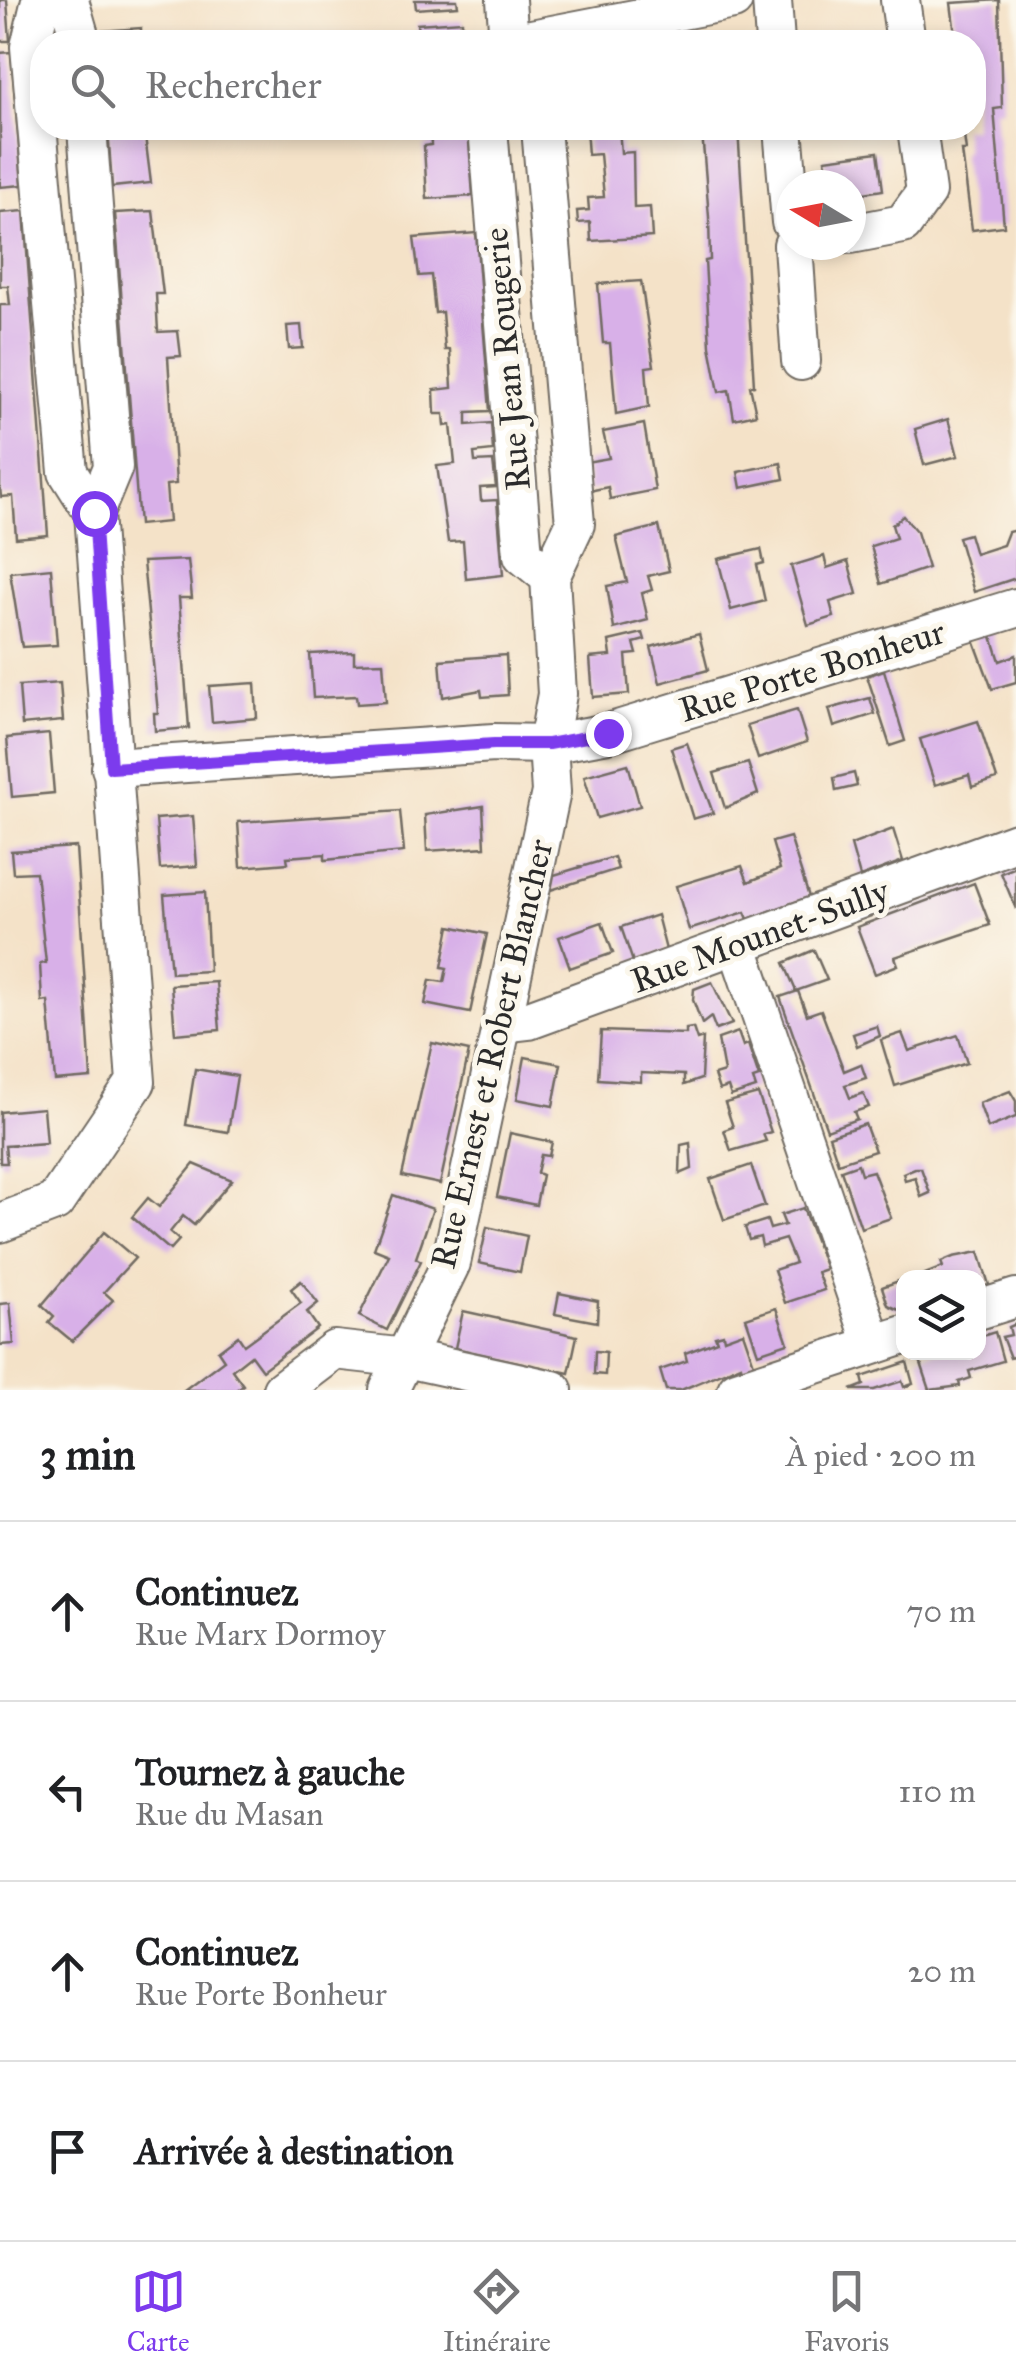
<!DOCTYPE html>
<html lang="fr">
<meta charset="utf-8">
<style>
:root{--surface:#fff;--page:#f2f2f2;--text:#202124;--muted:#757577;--line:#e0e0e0;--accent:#7c3aed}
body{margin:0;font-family:"IM FELL Great Primer",serif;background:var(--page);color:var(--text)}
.controls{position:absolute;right:30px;bottom:30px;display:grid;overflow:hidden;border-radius:20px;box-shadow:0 5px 15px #0003}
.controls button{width:90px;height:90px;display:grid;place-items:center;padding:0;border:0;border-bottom:2px solid var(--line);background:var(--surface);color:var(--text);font:50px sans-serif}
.compass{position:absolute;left:776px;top:170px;width:90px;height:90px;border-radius:50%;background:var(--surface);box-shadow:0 5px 15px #0003;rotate:280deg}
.stop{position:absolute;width:30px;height:30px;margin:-22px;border:8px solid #7c3aed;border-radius:50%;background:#fff}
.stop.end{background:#7c3aed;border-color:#fff;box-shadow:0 2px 10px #0008}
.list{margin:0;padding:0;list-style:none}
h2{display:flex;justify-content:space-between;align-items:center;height:130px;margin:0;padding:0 40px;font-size:42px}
h2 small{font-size:32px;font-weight:400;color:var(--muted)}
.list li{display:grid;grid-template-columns:65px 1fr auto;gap:30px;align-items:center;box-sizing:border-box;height:180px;padding:0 40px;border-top:2px solid var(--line)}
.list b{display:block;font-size:38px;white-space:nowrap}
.list p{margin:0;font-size:32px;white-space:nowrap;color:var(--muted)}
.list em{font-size:32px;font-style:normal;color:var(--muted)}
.icon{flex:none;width:55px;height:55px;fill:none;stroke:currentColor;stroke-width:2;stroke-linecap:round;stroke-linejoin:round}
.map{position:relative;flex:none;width:1016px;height:1390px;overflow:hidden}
.search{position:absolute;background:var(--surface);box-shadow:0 5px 15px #0003;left:30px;right:30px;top:30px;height:110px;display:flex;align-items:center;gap:25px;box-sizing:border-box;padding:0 35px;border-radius:40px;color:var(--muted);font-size:38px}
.sheet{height:850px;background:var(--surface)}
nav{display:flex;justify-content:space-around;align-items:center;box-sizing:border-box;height:140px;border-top:2px solid var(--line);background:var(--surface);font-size:28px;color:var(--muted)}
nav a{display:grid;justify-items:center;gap:5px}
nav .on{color:var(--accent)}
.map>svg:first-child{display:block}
.building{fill:#d8b0e8}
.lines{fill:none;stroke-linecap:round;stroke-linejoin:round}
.minor-casing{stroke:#716b62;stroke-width:42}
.minor{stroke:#fff;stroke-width:38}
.route{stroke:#7c3aed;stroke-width:12}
.labels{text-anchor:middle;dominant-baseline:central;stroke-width:10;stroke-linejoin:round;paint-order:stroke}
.street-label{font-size:35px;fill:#2b2b2b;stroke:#fbf7ec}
</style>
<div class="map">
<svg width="1016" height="1390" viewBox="0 0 1016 1390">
<rect width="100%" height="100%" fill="#fbf7ec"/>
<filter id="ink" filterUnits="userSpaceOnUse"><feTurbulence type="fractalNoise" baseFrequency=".01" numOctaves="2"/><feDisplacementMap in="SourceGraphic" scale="20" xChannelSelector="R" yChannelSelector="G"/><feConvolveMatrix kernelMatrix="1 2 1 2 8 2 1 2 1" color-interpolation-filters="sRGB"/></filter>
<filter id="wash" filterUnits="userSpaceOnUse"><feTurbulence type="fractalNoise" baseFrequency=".0048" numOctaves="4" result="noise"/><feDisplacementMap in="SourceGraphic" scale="40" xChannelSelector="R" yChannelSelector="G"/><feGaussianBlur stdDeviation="2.25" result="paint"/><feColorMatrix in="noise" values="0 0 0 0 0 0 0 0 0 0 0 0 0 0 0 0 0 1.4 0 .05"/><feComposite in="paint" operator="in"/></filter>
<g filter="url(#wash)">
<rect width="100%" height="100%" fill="#f4e2c8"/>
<g id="blocks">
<!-- building -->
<g class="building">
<polygon points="0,0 7,0 10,41 0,41"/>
<polygon points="415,0 457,0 458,6 416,9"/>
<polygon points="999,0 1002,108 994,109 1004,226 972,230 962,151 966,151 963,128 974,128 974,42 956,42 951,3"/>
<polygon points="462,21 463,42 419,42 417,24"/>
<polygon points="141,28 141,42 102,42 101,31"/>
<polygon points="11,52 22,185 0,187 0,53"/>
<polygon points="108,128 144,128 151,183 112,187"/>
<polygon points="430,128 468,128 473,196 427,199 424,146 431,145"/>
<polygon points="586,128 619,128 621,153 633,152 634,208 650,207 652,237 591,241 590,222 578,223 577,211 589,210 588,198 604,197 600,154 588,155"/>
<polygon points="707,128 738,128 754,385 750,386 756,414 734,419 729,390 719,392 710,346 705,261 710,260 709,217 702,132"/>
<polygon points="878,152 883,190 851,195 851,185 829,185 825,159"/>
<polygon points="24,211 48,535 16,538 13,496 1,497 0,487 0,305 10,305 8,286 0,286 0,213"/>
<polygon points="153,211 163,294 156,294 158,332 178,331 181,356 168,357 176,484 166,485 169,522 139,525 115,213"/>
<polygon points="476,233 490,411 467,412 467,425 491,423 493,451 474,453 475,462 493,461 496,487 480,488 481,501 497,500 503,575 466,579 463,541 448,542 437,466 455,464 451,425 445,426 444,414 435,414 434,390 452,388 450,350 445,350 442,312 435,313 431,275 419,276 414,238"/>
<polygon points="641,281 654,366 646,367 649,407 616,414 610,343 603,343 598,284"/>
<polygon points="301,325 303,348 289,349 287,326"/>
<polygon points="948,419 958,456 924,465 915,429"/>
<polygon points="644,424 655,490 610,499 608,487 589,491 586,462 609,458 603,432"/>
<polygon points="781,463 784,479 741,488 738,472"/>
<polygon points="903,516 917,532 928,568 881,584 871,546 896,538 892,525"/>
<polygon points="659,526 669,571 648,576 652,590 642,593 648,620 614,629 607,586 627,582 616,537"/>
<polygon points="1016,530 1016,578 974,592 958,537 969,534 975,554 1003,545 1008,532"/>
<polygon points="761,549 764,563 757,565 765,601 731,610 718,559"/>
<polygon points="824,556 827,568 848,561 857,594 830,602 834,617 808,625 791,566"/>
<polygon points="188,560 192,598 179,598 189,728 155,731 154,713 158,713 143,562"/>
<polygon points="51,568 57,645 22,647 10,572"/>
<polygon points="990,630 1000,661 1016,655 1016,682 992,689 972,635"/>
<polygon points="643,633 645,640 634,643 637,654 626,655 629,694 593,697 590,658 611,656 609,641"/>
<polygon points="699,634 708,670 660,683 651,647"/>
<polygon points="354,652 354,663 383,662 386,702 357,704 356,696 313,698 310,654"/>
<polygon points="506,655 508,695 482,697 481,690 443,697 440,660"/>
<polygon points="884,670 905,741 890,746 867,676"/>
<polygon points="60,683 63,721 22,725 19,686"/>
<polygon points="255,683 257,718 212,722 209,686"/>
<polygon points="870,698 875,714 834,727 829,709"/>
<polygon points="797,710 807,742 758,759 747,725"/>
<polygon points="978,721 997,779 972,787 969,775 935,785 920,739"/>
<polygon points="49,734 54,793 12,797 7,738"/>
<polygon points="687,743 713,813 693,819 671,748"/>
<polygon points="748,763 758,794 725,808 714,773"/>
<polygon points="628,764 640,806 597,818 584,776"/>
<polygon points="854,773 857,786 836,791 834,778"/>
<polygon points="483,806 485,847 427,851 425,815"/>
<polygon points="400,811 404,852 325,860 325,854 287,857 288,863 241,867 238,822"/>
<polygon points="193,816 197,866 160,869 156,819"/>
<polygon points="893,829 903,861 860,877 851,845"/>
<polygon points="790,837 809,897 748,919 745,912 689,930 676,886 742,866 748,882 780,869 772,842"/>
<polygon points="76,847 91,1078 55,1081 48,1001 42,1002 40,964 46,963 36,872 13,873 11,851"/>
<polygon points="614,857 618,869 551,890 554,875"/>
<polygon points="1016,867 1016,909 1001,873"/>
<polygon points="974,883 990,925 895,957 898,965 875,974 857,927"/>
<polygon points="205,892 209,971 171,973 164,895"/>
<polygon points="657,915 666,950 633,962 621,927"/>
<polygon points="602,922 613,953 570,968 559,937"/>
<polygon points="450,926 487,934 470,1013 425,1004 430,980 444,982 447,968 442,967"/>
<polygon points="814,950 827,980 796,991 784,963"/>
<polygon points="216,982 220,1030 175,1034 171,985"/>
<polygon points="712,982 732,1024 716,1030 711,1017 702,1024 693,1000 694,989"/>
<polygon points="798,991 807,1015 821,1010 844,1071 861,1064 866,1078 845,1085 850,1098 863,1093 869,1107 854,1112 857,1119 827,1130 780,997"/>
<polygon points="877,1026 880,1036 857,1046 853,1034"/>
<polygon points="693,1028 697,1040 703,1038 701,1079 684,1085 684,1075 641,1073 641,1082 598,1079 601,1031 686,1034 686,1029"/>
<polygon points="738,1032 743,1046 748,1044 759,1077 753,1079 756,1088 731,1096 728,1087 719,1090 714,1075 724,1072 718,1039"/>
<polygon points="902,1033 909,1051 958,1035 967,1063 895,1086 881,1040"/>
<polygon points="432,1043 469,1051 440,1184 402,1176"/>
<polygon points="525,1057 561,1064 553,1106 517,1099"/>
<polygon points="195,1069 237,1076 228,1132 186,1125"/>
<polygon points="1010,1091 1016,1101 1016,1117 988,1128 979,1103"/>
<polygon points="758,1094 771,1132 763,1134 766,1141 731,1151 724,1130 733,1127 725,1103"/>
<polygon points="43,1108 46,1143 5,1146 7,1163 0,1163 0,1112"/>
<polygon points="865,1124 875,1151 838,1163 829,1136"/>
<polygon points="510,1133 552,1142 549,1156 541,1155 537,1173 542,1175 536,1205 497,1197"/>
<polygon points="690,1143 692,1169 680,1174 681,1145"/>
<polygon points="194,1164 232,1180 194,1225 183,1216 170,1232 179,1240 170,1250 132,1217 148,1198 159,1207"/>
<polygon points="858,1164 861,1174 873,1171 891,1218 861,1228 841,1170"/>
<polygon points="751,1165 765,1206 724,1220 710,1179"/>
<polygon points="915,1168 921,1168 930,1193 921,1197 915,1177 905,1180 903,1173"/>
<polygon points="393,1195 433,1209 416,1258 421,1261 387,1330 359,1316 389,1255 374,1249"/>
<polygon points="803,1208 826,1269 817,1272 824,1290 785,1303 774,1270 795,1263 785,1239 762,1246 760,1237 749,1240 745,1227 767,1220 770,1229 785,1225 781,1215"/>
<polygon points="487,1227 527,1236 520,1272 479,1263"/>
<polygon points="104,1232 135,1258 104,1292 113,1300 72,1341 49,1322 54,1316 42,1305"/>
<polygon points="979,1252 989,1285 979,1288 979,1278 915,1278 943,1267 941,1262 953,1257"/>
<polygon points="904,1279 904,1309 899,1310 888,1305 882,1287"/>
<polygon points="301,1281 318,1303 307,1312 318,1328 262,1370 251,1355 232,1370 243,1385 236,1390 184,1390 224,1360 218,1351 238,1336 244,1345 301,1303 291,1289"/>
<polygon points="559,1293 598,1301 597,1322 555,1314"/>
<polygon points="10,1303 14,1344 0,1345 0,1304"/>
<polygon points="776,1308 788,1343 758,1353 746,1318"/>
<polygon points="463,1311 577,1336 569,1373 455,1348"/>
<polygon points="1016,1324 1016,1356 1010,1358 1002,1337 1011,1335 1009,1327"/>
<polygon points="743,1332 754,1364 742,1369 741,1365 681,1390 666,1390 660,1370 687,1361 685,1353 717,1341 715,1336 723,1334 724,1339"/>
<polygon points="995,1332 1003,1361 969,1371 971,1378 959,1382 960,1386 930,1390 919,1357 933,1352 979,1352 979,1337"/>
<polygon points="595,1351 606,1352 605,1375 594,1374"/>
<polygon points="907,1362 913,1384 904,1387 902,1381 874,1390 851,1390 864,1385 862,1377"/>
</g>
</g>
</g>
<g filter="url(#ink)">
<use href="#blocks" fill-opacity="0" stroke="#716b62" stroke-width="2.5"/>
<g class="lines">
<!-- minor casing -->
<g class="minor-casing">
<g id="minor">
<polyline points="41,0 30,47 68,472 94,513"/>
<polyline points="69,0 81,42"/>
<polyline points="506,0 509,42"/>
<polyline points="772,0 775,42"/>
<polyline points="900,0 906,42"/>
<polyline points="516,42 733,0"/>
<polyline points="488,128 523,555 550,577"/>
<polyline points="783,128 791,222"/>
<polyline points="851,234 903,224 926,192 917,128"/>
<polyline points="793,245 801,361"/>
<polyline points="111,768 494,743 548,744 608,733 1016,608"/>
<polyline points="737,944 873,1344"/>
<polyline points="503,1023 529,1020 1016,842"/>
<polyline points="0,1223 55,1202 136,1082 94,513 113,467 87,128"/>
<polyline points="978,1310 1016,1298"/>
<polyline points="282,1390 335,1350 406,1358 553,1390"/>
<polyline points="389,1390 451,1263 551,792 548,744 557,694 550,577 575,524 541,128"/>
<polyline points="737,1390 904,1335"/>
</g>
</g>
<!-- minor -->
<use href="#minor" class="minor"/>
</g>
</g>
<g class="lines" filter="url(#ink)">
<!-- route -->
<polyline class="route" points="94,513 111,768 494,744 548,744 608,733"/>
</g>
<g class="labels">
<!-- street labels -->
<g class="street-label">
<text transform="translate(507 359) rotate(-95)">Rue Jean Rougerie</text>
<text transform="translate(812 671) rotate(-17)">Rue Porte Bonheur</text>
<text transform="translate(760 936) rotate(-20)">Rue Mounet-Sully</text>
<text transform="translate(492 1054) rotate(-77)">Rue Ernest et Robert Blancher</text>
</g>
</g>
</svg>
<div class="controls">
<button><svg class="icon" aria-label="layers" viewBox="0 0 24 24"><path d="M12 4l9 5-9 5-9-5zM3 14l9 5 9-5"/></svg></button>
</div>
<svg class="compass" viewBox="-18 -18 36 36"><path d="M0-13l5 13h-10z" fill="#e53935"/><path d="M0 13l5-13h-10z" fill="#757577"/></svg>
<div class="stop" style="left:94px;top:513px"></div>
<div class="stop end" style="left:608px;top:733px"></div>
<div class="search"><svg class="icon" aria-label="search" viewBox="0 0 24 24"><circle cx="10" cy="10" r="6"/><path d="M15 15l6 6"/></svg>Rechercher</div>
</div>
<section class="sheet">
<h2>3 min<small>À pied · 200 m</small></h2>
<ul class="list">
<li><svg class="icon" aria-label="ahead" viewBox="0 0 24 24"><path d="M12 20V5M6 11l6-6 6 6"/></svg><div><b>Continuez</b><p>Rue Marx Dormoy</p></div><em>70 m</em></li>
<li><svg class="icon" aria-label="left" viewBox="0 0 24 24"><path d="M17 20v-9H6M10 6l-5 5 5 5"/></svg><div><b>Tournez à gauche</b><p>Rue du Masan</p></div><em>110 m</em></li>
<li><svg class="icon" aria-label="ahead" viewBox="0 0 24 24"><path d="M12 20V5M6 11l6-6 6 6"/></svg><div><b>Continuez</b><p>Rue Porte Bonheur</p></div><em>20 m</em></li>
<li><svg class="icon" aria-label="arrive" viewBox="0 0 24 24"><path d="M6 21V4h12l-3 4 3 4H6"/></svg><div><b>Arrivée à destination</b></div></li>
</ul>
</section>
<nav>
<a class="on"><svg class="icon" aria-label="map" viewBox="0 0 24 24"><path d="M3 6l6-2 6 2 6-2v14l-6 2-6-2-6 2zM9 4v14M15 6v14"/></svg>Carte</a>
<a><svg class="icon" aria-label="directions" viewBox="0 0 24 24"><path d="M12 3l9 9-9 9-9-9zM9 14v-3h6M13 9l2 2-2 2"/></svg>Itinéraire</a>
<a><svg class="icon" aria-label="saved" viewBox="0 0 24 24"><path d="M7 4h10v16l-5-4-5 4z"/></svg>Favoris</a>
</nav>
